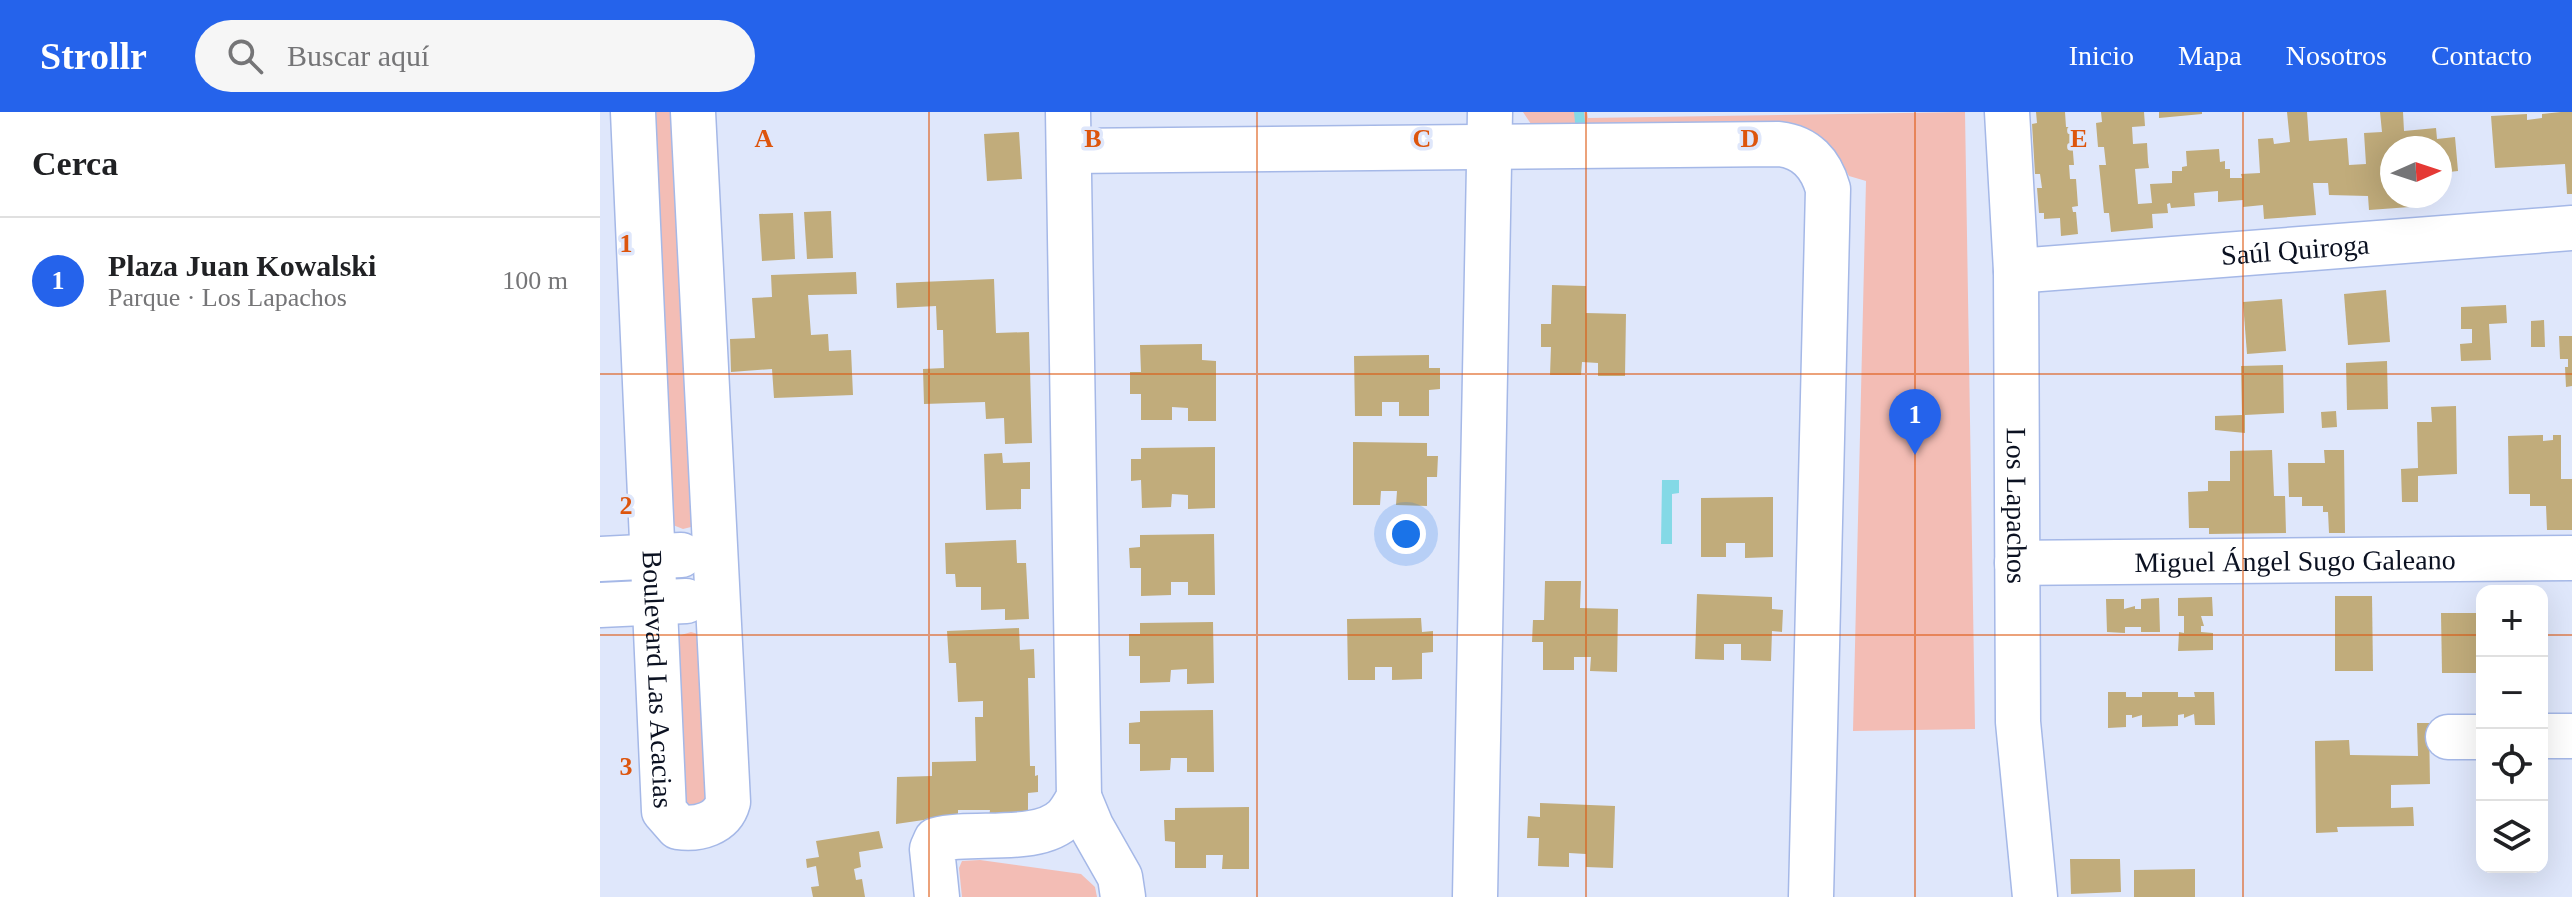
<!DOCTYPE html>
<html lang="es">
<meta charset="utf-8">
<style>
:root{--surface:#fff;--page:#f6f6f6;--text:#202124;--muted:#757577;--line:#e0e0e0;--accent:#2563eb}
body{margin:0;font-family:Georgia,serif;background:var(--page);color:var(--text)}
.controls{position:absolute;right:24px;bottom:24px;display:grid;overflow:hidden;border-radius:16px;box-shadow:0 8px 32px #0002}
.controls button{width:72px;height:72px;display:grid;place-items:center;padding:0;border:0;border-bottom:2px solid var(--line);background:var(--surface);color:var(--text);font:40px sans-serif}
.compass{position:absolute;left:1780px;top:24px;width:72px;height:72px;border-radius:50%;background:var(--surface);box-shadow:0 8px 32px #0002;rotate:87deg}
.you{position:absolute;left:806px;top:422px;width:28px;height:28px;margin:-20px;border:6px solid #fff;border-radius:50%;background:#1a73e8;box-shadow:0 0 0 12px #1a73e833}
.badge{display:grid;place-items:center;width:52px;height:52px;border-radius:50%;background:var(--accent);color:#fff;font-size:26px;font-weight:700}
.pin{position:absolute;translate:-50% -66px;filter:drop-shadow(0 2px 4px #0008)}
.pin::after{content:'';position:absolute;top:42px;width:28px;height:24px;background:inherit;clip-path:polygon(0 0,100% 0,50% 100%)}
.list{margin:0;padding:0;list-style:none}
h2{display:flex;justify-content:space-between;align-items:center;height:104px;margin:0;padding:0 32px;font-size:34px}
h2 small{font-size:26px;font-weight:400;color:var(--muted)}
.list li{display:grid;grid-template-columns:52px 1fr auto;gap:24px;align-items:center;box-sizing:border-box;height:128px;padding:0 32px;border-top:2px solid var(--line)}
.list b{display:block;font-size:30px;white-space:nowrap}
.list p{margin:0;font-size:26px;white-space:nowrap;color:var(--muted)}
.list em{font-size:26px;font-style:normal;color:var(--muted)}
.icon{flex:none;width:44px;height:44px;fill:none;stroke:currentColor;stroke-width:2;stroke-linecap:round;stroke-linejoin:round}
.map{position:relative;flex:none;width:1972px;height:785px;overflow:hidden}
header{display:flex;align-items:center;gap:48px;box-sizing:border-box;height:112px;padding:0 40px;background:var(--accent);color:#fff}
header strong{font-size:38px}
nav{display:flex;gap:44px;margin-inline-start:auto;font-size:28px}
.search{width:560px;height:72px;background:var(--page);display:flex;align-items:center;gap:20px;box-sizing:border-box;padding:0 28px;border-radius:44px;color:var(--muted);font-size:30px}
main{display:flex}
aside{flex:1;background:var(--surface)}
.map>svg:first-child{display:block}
.green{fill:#f3bdb5}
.water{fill:#84d9e6}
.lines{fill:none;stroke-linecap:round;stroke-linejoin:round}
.stream{stroke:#84d9e6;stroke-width:10}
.building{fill:#c1ac7b}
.minor-casing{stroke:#a5b8e7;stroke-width:47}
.minor{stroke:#fff;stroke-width:44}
.grid{fill:none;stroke:#dd550d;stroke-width:2;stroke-opacity:0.55}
.labels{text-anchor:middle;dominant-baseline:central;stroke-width:7;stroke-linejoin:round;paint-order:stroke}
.street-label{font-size:28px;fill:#0b1121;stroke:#dfe7fb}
.grid-label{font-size:26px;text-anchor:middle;font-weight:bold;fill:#dd550d;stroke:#dfe7fb;stroke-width:7;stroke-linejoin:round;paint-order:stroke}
</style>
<header>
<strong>Strollr</strong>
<div class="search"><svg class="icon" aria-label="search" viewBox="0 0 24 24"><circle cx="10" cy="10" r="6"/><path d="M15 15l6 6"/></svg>Buscar aquí</div>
<nav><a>Inicio</a><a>Mapa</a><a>Nosotros</a><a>Contacto</a></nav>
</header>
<main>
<aside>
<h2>Cerca<small></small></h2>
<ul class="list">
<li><span class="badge">1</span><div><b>Plaza Juan Kowalski</b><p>Parque · Los Lapachos</p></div><em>100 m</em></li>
</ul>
</aside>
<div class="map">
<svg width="1972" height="785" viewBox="0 0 1972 785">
<rect width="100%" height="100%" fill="#dfe7fb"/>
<!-- green -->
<g class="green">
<polygon points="52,0 80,0 96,409 91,415 83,417 73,413"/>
<path d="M923,0H987L988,6L1365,0L1375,617L1253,619L1266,69L1249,64C1236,39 1225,24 1198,15H933Z"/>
<polygon points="91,520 98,522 109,688 85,699 78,524"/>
<polygon points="380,748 481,762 495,775 497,785 362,785 359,756 362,749"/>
</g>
<!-- water -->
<polygon class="water" points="1062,368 1079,368 1079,381 1072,382 1072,432 1061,432"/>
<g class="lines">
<!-- stream -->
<polyline class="stream" points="979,0 980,10"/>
</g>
<!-- building -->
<g class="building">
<polygon points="1436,0 1465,0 1466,15 1471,15 1474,53 1469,53 1470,67 1476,67 1478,94 1472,95 1473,100 1476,100 1478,122 1461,124 1460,106 1444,107 1444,101 1439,101 1437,76 1442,76 1440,62 1435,62 1432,12 1437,11"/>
<polygon points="1501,0 1544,0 1545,14 1532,15 1533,32 1547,31 1548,50 1549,56 1535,57 1538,92 1552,91 1550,72 1572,71 1572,59 1582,59 1582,55 1587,54 1586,39 1619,37 1620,50 1625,49 1625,57 1630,57 1630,66 1642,66 1641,62 1660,61 1658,27 1673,26 1674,32 1690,30 1687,0 1707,0 1709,29 1747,26 1749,53 1766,52 1764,21 1782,20 1780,0 1803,0 1804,19 1836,16 1837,27 1855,25 1858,59 1840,61 1840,36 1792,36 1792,84 1810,84 1810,95 1769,98 1768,84 1729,83 1728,71 1713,71 1716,103 1664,107 1663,93 1643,95 1643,88 1618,90 1618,79 1594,81 1595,94 1571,96 1570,91 1567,92 1568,101 1552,102 1553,116 1511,120 1509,101 1504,101 1499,53 1506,53 1504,35 1498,35 1496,11 1502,10"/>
<polygon points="1559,0 1602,0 1602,2 1559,6"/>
<polygon points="1961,0 1972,0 1972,82 1967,82 1965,52 1895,56 1891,4 1927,2 1927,8 1942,6 1942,2"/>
<polygon points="419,20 422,67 387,69 384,22"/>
<polygon points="231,99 233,146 207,147 204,100"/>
<polygon points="193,101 195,147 162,149 159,102"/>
<polygon points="256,160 257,182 208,183 211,223 228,222 229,239 251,238 253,283 174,286 172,257 131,260 130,227 155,226 152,186 172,185 171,163"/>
<polygon points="394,167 396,221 429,220 432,331 405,332 404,306 386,307 385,290 324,292 323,257 344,256 343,218 337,218 336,194 297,196 296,171"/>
<polygon points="952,173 986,174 986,201 1026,202 1025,264 998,264 998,251 982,250 981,263 950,263 951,235 941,235 941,212 951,212"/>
<polygon points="1786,178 1790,230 1748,233 1744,182"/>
<polygon points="1682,187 1686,239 1647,242 1643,190"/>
<polygon points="1906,193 1907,211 1889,212 1891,248 1861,249 1860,232 1872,231 1872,217 1861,217 1861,195"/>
<polygon points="1944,208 1945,235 1931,235 1931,209"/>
<polygon points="1959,224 1972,224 1972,274 1966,275 1965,255 1968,255 1968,247 1960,247"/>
<polygon points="602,232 602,248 616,249 616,309 588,309 588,296 572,295 572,308 541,308 541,282 530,282 530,260 541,260 540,233"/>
<polygon points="829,243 829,256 840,256 840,277 829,278 829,304 799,304 799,290 782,290 782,304 755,304 754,244"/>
<polygon points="1787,249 1788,297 1747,298 1746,251"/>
<polygon points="1683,253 1684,301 1645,303 1645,321 1615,318 1615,304 1642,303 1641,254"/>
<polygon points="1856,294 1857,362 1818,364 1818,390 1802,390 1801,357 1818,356 1817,310 1832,310 1831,295"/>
<polygon points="1736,299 1737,315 1722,316 1721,300"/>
<polygon points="1943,323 1943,329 1953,328 1953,323 1961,323 1961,367 1972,367 1972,418 1947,418 1946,394 1930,394 1930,382 1909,382 1908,324"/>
<polygon points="753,330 827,331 827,344 838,344 837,365 827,365 827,394 796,393 797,379 781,379 780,393 753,393"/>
<polygon points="615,335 615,396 588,397 588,383 572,382 571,395 542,396 541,368 531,369 531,347 541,347 541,336"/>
<polygon points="1672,338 1674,384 1685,384 1686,421 1609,422 1609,416 1589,416 1588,380 1608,379 1608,369 1630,369 1630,339"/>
<polygon points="1724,338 1744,338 1745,421 1729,421 1728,400 1723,400 1723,394 1702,394 1702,385 1689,385 1688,351 1725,351"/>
<polygon points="402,341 403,351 430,350 430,377 421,377 421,397 386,398 384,342"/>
<polygon points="1173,385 1173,445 1145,446 1145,431 1126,431 1126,445 1101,445 1101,386"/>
<polygon points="614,422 615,483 588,483 588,470 571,470 571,483 541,484 541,456 530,456 529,436 540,435 540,423"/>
<polygon points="416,428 417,451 426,451 429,507 405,508 405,497 381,498 381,475 356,475 355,462 346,462 345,431"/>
<polygon points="945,469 981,469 980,496 1018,497 1017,560 990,559 991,545 974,545 974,558 943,558 943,530 932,530 933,508 944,508"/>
<polygon points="1097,482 1172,485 1172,497 1183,498 1182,520 1172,519 1171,549 1141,548 1141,532 1124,532 1124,548 1095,547"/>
<polygon points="1735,484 1772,484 1773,559 1735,559"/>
<polygon points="1612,485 1613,504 1601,504 1604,514 1601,514 1601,520 1613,521 1613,538 1578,539 1579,520 1584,521 1584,504 1578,504 1578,486"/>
<polygon points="1559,486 1560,520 1541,520 1541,515 1525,515 1525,521 1507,520 1506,487 1524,487 1524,497 1535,494 1535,497 1541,497 1541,487"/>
<polygon points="1841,501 1879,501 1879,561 1842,561"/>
<polygon points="821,506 822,520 833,519 833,540 822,541 822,567 792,568 792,555 775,555 775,568 748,568 747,507"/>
<polygon points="613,510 614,571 587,572 587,557 571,558 570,570 540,571 540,544 529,544 529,522 540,522 540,511"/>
<polygon points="419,516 420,538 434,537 435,566 428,566 430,654 435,654 435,664 438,663 438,680 428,681 428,701 389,705 390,698 358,698 358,703 296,712 297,665 332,664 332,650 376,649 375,605 383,605 383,589 358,590 356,551 349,551 347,519"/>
<polygon points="1508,580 1526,580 1526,585 1542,585 1542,580 1578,580 1578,585 1595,585 1594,580 1614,580 1615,613 1595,613 1594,602 1584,606 1584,602 1578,603 1578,614 1542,615 1542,603 1532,606 1532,603 1526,603 1526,615 1508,616"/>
<polygon points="613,598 614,660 587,660 587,646 571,646 570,658 540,659 540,632 529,632 529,611 540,610 540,599"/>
<polygon points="1817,611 1829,611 1830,672 1791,673 1791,696 1813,695 1814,714 1737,715 1738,720 1716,721 1715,629 1749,628 1750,643 1818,644"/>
<polygon points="940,691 1015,694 1013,756 986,755 986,742 969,741 969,755 938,754 939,726 927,726 928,704 940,705"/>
<polygon points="649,695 649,757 622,757 623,743 606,743 606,756 575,756 575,730 565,729 564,708 575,708 575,696"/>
<polygon points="279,719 283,736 259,740 261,755 254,757 256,768 262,767 265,785 213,785 211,775 219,774 216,754 207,756 206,747 219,745 216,729"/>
<polygon points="1470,747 1520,747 1521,780 1471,782"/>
<polygon points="1595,757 1595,785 1534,785 1534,758"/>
</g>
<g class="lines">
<!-- minor casing -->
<g class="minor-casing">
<g id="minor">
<path id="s1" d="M33,0L64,699L78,715C98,718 122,712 128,690L93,0"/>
<path id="s2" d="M1407,0L1416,159L1418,610L1435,785"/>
<path d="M469,39L1179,32C1206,35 1221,52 1228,77L1211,785"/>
<path id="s3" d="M1416,159L1972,116"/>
<polyline points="0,447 81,443"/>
<path id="s4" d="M1417,451L1972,446"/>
<polyline points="0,493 86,489"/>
<polyline points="1942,624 1972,624"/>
<polyline points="1848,625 1882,625"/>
<polyline points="479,685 491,714 520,765 523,785"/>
<path d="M337,785L332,737L336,728C373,718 438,733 465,706C471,700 475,692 479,685L468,0"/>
<polyline points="875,785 890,0"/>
</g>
</g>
<!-- minor -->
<use href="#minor" class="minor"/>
</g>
<!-- grid -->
<path class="grid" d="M329,0V785M657,0V785M986,0V785M1315,0V785M1643,0V785M0,262H1972M0,523H1882M1942,523H1972"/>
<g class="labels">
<!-- street labels -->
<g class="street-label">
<text stroke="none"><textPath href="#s3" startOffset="280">Saúl Quiroga</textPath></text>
<text stroke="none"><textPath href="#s2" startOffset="394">Los Lapachos</textPath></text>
<text stroke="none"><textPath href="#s4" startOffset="278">Miguel Ángel Sugo Galeano</textPath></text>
<text stroke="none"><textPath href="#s1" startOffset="568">Boulevard Las Acacias</textPath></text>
</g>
</g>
<g class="grid-label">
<text x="164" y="35">A</text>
<text x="493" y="35">B</text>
<text x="822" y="35">C</text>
<text x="1150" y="35">D</text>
<text x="1479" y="35">E</text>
<text x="26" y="140">1</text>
<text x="26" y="402">2</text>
<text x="26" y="663">3</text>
</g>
</svg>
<div class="controls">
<button>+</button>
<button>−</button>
<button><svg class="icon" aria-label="locate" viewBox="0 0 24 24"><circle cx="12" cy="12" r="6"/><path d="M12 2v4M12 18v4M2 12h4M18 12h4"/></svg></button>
<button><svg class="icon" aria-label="layers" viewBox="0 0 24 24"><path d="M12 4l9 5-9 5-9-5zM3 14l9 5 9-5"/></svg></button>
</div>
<svg class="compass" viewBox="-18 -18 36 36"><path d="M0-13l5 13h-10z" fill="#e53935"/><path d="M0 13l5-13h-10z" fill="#757577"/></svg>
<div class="you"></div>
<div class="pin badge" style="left:1315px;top:343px">1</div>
</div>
</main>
